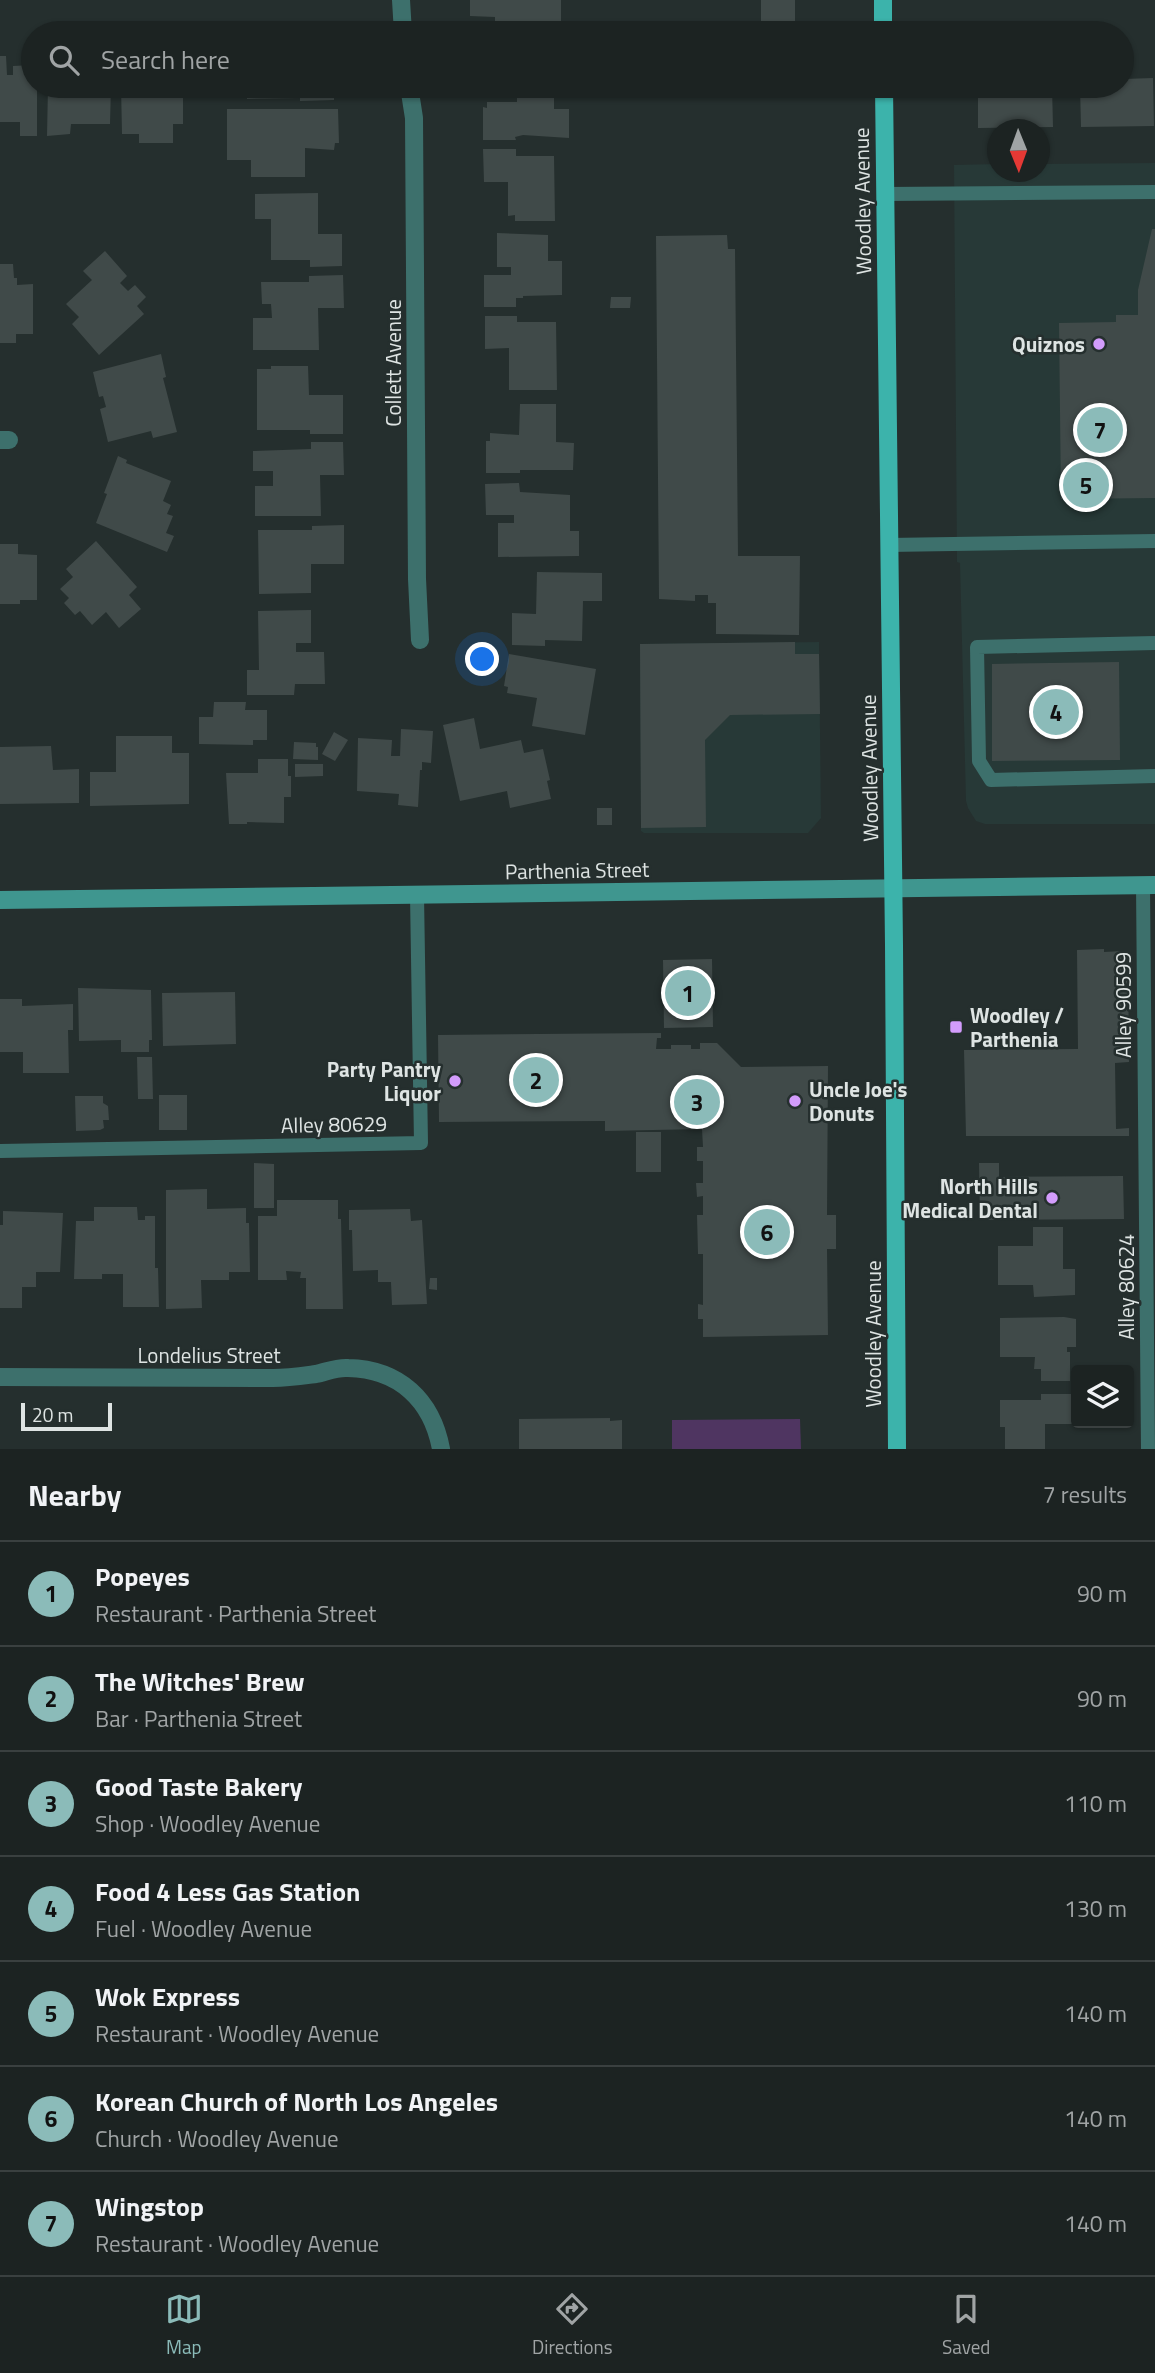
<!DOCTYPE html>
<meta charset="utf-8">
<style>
:root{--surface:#1c2322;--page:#252b2a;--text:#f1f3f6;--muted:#a0a4a5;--line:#3a4040;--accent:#8bbbb9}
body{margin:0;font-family:"Titillium Web",sans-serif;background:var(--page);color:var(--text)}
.controls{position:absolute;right:21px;bottom:21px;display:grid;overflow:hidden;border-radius:7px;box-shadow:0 2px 5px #0004}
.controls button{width:63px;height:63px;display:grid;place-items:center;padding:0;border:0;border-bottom:2px solid var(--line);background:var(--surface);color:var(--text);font:35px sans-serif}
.compass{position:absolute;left:987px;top:119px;width:63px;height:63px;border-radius:50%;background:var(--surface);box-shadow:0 2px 5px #0004;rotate:179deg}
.scale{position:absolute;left:21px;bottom:18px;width:91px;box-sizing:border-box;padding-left:7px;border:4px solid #dee4e3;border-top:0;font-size:19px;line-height:24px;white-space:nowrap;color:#dee4e3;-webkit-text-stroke:5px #252f2e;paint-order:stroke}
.you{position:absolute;left:483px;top:660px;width:24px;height:24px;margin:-18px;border:5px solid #fff;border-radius:50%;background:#1a73e8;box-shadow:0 0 0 10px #1a73e833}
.badge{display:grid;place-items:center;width:46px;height:46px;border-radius:50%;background:var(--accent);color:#111;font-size:23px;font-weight:700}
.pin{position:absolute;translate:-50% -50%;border:4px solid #fff;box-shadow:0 2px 7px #0006}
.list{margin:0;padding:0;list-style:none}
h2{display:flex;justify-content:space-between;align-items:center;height:91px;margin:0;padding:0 28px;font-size:30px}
h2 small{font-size:23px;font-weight:400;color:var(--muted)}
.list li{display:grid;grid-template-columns:46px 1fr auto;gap:21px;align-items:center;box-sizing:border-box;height:105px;padding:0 28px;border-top:2px solid var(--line)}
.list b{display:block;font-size:26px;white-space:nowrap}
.list p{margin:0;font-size:23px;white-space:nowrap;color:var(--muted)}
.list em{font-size:23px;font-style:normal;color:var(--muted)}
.icon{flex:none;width:38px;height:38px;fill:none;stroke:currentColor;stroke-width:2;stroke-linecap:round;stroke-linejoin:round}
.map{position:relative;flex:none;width:1155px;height:1449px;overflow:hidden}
.search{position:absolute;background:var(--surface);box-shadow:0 2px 5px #0004;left:21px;right:21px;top:21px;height:77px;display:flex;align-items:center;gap:18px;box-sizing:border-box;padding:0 24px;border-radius:38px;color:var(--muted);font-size:26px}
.sheet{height:826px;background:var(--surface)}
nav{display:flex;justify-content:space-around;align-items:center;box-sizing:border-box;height:98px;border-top:2px solid var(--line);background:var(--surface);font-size:19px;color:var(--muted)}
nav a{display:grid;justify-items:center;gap:4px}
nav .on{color:var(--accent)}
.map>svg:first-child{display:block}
.built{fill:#273937}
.green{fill:#4f3561}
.building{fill:#404a49}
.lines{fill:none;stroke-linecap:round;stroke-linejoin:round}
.lane{stroke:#3d706c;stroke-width:14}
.street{stroke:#3d706c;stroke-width:18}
.secondary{stroke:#3f968f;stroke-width:18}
.primary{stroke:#3cb3ab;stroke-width:18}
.poi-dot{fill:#d39cfc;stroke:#252f2e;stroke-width:2.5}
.labels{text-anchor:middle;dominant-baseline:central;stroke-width:5;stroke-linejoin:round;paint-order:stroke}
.street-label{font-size:21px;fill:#dee4e3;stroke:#252f2e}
.poi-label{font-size:21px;font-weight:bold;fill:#dee4e3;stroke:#252f2e;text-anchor:end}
</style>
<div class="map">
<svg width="1155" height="1449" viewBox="0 0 1155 1449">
<rect width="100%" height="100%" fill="#252f2e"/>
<!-- built -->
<g class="built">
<polygon points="1155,163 1155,824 985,824 976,821 968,808 966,801 960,563 957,562 954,165 997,164 998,172 1040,172 1040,164"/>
<polygon points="819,642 821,818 808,833 644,833 641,831 640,644"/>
</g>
<!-- green -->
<polygon class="green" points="800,1419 801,1449 672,1449 672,1420"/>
<!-- building -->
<g class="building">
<polygon points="470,0 561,0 561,33 495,33 495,17 470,16"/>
<rect x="761" y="0" width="34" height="33"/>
<polygon points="0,56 6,56 7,75 13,75 13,66 33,65 33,86 37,86 37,136 20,136 20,122 0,122"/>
<polygon points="1153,78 1154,126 1081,127 1080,86 1122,86 1124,79"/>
<polygon points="48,86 111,86 110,124 71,124 70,134 47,136"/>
<polygon points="121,86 186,86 186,90 183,90 183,124 173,124 173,143 139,143 139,134 122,134"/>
<polygon points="247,86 334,86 334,100 300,101 300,98 247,99"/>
<polygon points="517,86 554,86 554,109 569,109 569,138 523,135 515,137 516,140 483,140 483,107 487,108 487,102 517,102"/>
<polygon points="978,86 1052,86 1053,127 978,128"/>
<polygon points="227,109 338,109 339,143 335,143 334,150 305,148 305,177 251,177 251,160 227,160"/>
<polygon points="483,149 516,149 516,156 554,156 555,221 515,221 515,215 508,216 508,182 484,182"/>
<polygon points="318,193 318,234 342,234 342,266 310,267 310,260 271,260 271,219 255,219 255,194"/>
<polygon points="1152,229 1155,229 1155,498 1061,499 1059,323 1116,322 1116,315 1138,315 1138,290"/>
<polygon points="497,233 548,235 548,261 562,261 562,295 523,296 523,298 516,298 516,307 484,307 484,275 511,275 511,267 497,267"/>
<polygon points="727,235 728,249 735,249 738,556 800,556 799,635 716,634 716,603 708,603 708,595 695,595 695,601 659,599 656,236"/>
<polygon points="105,251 127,276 120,283 128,291 135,285 146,297 137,306 144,314 99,355 72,324 79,317 66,304 92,280 83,271"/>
<polygon points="0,264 13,264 14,278 17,278 17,285 33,284 33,334 16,334 16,343 0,343"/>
<polygon points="343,275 344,308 318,308 319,350 253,350 253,318 272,318 271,304 262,304 261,282 309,282 309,276"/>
<polygon points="611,297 631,297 630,308 610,308"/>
<polygon points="485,316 517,316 517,322 556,322 557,390 509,390 509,348 485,349"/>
<polygon points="161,354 166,377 163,378 177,432 153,438 151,431 108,442 100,409 106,407 103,396 99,397 93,372"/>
<polygon points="271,366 308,366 309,395 343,395 343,434 310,434 310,430 257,430 257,369 271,369"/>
<polygon points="520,404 556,404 556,442 574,443 573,470 520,470 520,473 486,473 486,441 490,441 490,433 519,435"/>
<polygon points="311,442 343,442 344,475 320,475 321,516 255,516 255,486 273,486 273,471 253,471 253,451 311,449"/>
<polygon points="118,456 127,460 126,463 171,481 163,501 171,505 167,514 173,516 166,533 174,536 167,552 96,523 107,494 104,493"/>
<polygon points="519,483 520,492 570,495 570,531 579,531 579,556 498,557 498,523 514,523 514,515 486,515 485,484"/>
<polygon points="344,525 344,564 311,564 311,593 259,594 258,530 312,530 312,526"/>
<polygon points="96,541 137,587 129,595 141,609 119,628 106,612 92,625 80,611 75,615 64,603 69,598 60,589 73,577 66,569"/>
<polygon points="0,544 18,544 18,554 37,555 37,600 20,600 20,604 0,604"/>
<polygon points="537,572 602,573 602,601 583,601 582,641 545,640 545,646 512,645 512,613 536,614"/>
<polygon points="311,610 311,643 296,643 296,652 324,652 325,684 295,684 294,695 247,695 247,670 259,670 258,611"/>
<polygon points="795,642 795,654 819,654 820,714 730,715 705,740 706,827 641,828 640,644"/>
<polygon points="509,654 596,669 585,735 532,726 537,698 507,693 508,687 504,686"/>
<polygon points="1119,662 1120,760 992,761 992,664"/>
<polygon points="214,702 246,702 245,710 267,710 267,740 253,740 253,745 199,744 199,717 213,717"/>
<polygon points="474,718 480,749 521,740 524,753 543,749 550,780 547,781 551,799 510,808 507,791 460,801 443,725"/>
<polygon points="401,729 433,731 431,763 422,762 422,770 420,770 418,807 398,805 399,794 357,791 358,738 392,740 391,756 400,756"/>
<polygon points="334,732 348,740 335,761 322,754"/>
<polygon points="116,736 172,736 172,753 189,753 189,804 90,806 90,772 116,772"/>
<polygon points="294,742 316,743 316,747 318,747 318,760 293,759"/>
<polygon points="51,746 53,770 79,769 79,803 0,804 0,747"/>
<polygon points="258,759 288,759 288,776 291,776 291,797 284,797 284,823 247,822 247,824 229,824 226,773 258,773"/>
<polygon points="295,764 323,764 323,776 295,777"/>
<rect x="597" y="808" width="15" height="17"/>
<polygon points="1104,949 1104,952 1122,951 1122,957 1128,957 1129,1062 1115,1063 1116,1129 1129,1128 1129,1136 966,1136 964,1050 1078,1049 1077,950"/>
<polygon points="712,959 713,1027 664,1028 663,960"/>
<polygon points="78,988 151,990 152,1040 149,1040 149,1052 121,1052 121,1040 79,1041"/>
<polygon points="235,992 236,1044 163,1046 162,993"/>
<polygon points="0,999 22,999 22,1006 73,1004 73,1030 68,1030 69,1073 23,1073 23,1052 0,1052"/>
<polygon points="661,1033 661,1038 657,1038 656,1049 671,1049 671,1045 691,1045 691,1049 700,1049 700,1043 717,1043 741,1067 828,1066 827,1215 836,1215 836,1249 827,1249 828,1335 703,1337 703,1319 698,1319 698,1304 703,1305 703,1254 698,1254 697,1215 703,1215 703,1196 697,1197 696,1183 703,1183 703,1161 697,1161 697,1147 703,1147 702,1129 605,1131 605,1121 439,1122 438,1035"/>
<polygon points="137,1057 152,1057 153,1099 138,1099"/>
<rect x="159" y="1095" width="28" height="35"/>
<polygon points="75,1096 103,1096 103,1103 108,1106 109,1120 103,1120 104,1128 100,1130 76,1131"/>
<rect x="636" y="1132" width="25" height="40"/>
<polygon points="254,1163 274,1164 274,1208 254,1208"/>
<polygon points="979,1163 999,1163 999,1177 1123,1176 1124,1219 980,1220"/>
<polygon points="207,1189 207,1209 246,1208 246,1223 249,1223 250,1272 229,1272 229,1280 201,1280 202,1308 166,1309 166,1190"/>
<polygon points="277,1200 338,1200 338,1219 341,1219 343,1309 306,1309 306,1278 300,1278 301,1272 286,1271 287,1280 258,1280 258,1216 277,1216"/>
<polygon points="94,1207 137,1207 138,1220 145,1220 145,1216 155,1216 155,1268 158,1268 159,1307 123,1307 123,1274 102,1274 102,1279 74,1279 76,1221 94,1221"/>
<polygon points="410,1209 411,1221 422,1220 427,1304 392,1305 391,1282 378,1282 378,1270 353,1271 352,1230 349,1230 349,1210"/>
<polygon points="3,1211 63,1213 60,1272 36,1272 36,1287 22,1287 22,1308 0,1308 0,1225 3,1225"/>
<polygon points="1033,1227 1063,1227 1063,1269 1075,1269 1075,1295 1034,1297 1033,1285 998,1285 998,1246 1033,1246"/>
<polygon points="430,1278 437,1278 437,1290 429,1289"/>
<polygon points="1064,1317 1076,1319 1076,1347 1067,1347 1067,1352 1070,1352 1070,1381 1041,1381 1041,1369 1034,1369 1035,1357 1000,1357 1000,1318"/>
<polygon points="1041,1394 1071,1394 1072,1424 1045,1424 1045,1449 1005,1449 1005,1427 1000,1427 1000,1400 1041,1400"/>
<polygon points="610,1418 610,1421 622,1420 622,1449 519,1449 519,1419"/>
</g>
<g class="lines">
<!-- lane -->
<g class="lane">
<polyline points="885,194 1155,192"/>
<polyline points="888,545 1155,541"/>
<polyline points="1155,643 977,647 979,761 991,780 1155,776"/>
<polyline points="1143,885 1148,1449"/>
<polyline points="0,1151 421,1143 417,895"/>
</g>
<!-- street -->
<g class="street">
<polyline points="401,0 403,33"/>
<polyline points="409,86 414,118 417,579 420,640"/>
<polyline points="0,440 9,440"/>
<path d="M0,1377L273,1378C288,1378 301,1376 316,1374C326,1372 337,1367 348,1368C399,1369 432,1400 441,1449"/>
</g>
<!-- secondary -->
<polyline class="secondary" points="0,900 1155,885"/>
<!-- primary -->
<g class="primary">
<polyline points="883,0 883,33"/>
<polyline points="884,86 894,945 897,1449"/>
</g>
</g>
<!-- markers -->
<g class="poi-dot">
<circle cx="1099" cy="344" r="7"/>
<rect x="949" y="1020" width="14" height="14" rx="3.5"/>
<circle cx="455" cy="1081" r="7"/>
<circle cx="795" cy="1101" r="7"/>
<circle cx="1052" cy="1198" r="7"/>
</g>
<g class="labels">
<!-- street labels -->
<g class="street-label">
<text transform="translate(862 201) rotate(-91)">Woodley Avenue</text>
<text transform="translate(393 363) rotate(-90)">Collett Avenue</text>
<text transform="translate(869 768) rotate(-91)">Woodley Avenue</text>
<text transform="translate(577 870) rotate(-1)">Parthenia Street</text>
<text transform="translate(1123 1005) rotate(-90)">Alley 90599</text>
<text transform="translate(334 1124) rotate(-1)">Alley 80629</text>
<text transform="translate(1126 1287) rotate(-90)">Alley 80624</text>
<text transform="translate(873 1334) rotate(-90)">Woodley Avenue</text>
<text x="209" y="1355">Londelius Street</text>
</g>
<!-- poi labels -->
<g class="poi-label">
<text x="1085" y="344">Quiznos</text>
<text x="970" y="1015" text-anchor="start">Woodley /<tspan x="970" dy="24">Parthenia</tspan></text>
<text x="441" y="1069">Party Pantry<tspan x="441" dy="24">Liquor</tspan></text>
<text x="809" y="1089" text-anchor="start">Uncle Joe's<tspan x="809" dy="24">Donuts</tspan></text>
<text x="1038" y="1186">North Hills<tspan x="1038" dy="24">Medical Dental</tspan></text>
</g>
</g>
</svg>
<div class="controls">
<button><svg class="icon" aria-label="layers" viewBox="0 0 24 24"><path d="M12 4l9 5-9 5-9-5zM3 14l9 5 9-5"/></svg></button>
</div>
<svg class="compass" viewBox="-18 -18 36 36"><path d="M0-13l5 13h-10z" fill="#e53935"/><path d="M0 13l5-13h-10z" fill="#a0a4a5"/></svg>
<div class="scale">20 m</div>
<div class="you"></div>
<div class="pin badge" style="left:688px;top:993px">1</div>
<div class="pin badge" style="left:536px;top:1080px">2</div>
<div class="pin badge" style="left:697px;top:1102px">3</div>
<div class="pin badge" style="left:1056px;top:712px">4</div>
<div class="pin badge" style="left:1086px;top:485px">5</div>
<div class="pin badge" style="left:767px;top:1232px">6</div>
<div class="pin badge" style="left:1100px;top:430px">7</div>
<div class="search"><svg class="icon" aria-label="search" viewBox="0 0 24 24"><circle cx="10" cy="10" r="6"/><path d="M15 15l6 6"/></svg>Search here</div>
</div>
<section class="sheet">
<h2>Nearby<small>7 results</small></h2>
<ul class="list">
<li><span class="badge">1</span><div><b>Popeyes</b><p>Restaurant · Parthenia Street</p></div><em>90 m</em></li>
<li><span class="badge">2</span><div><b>The Witches' Brew</b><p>Bar · Parthenia Street</p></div><em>90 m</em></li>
<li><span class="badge">3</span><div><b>Good Taste Bakery</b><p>Shop · Woodley Avenue</p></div><em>110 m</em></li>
<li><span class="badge">4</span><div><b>Food 4 Less Gas Station</b><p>Fuel · Woodley Avenue</p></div><em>130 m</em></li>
<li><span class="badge">5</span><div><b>Wok Express</b><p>Restaurant · Woodley Avenue</p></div><em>140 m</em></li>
<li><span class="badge">6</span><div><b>Korean Church of North Los Angeles</b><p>Church · Woodley Avenue</p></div><em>140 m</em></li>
<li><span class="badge">7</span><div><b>Wingstop</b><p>Restaurant · Woodley Avenue</p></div><em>140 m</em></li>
</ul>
</section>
<nav>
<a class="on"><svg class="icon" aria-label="map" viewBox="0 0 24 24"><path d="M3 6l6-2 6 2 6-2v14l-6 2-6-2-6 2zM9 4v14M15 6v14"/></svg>Map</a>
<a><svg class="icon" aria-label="directions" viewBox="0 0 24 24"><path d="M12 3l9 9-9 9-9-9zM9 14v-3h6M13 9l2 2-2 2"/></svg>Directions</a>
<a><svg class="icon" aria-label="saved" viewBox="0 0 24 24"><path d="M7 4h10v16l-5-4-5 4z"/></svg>Saved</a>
</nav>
